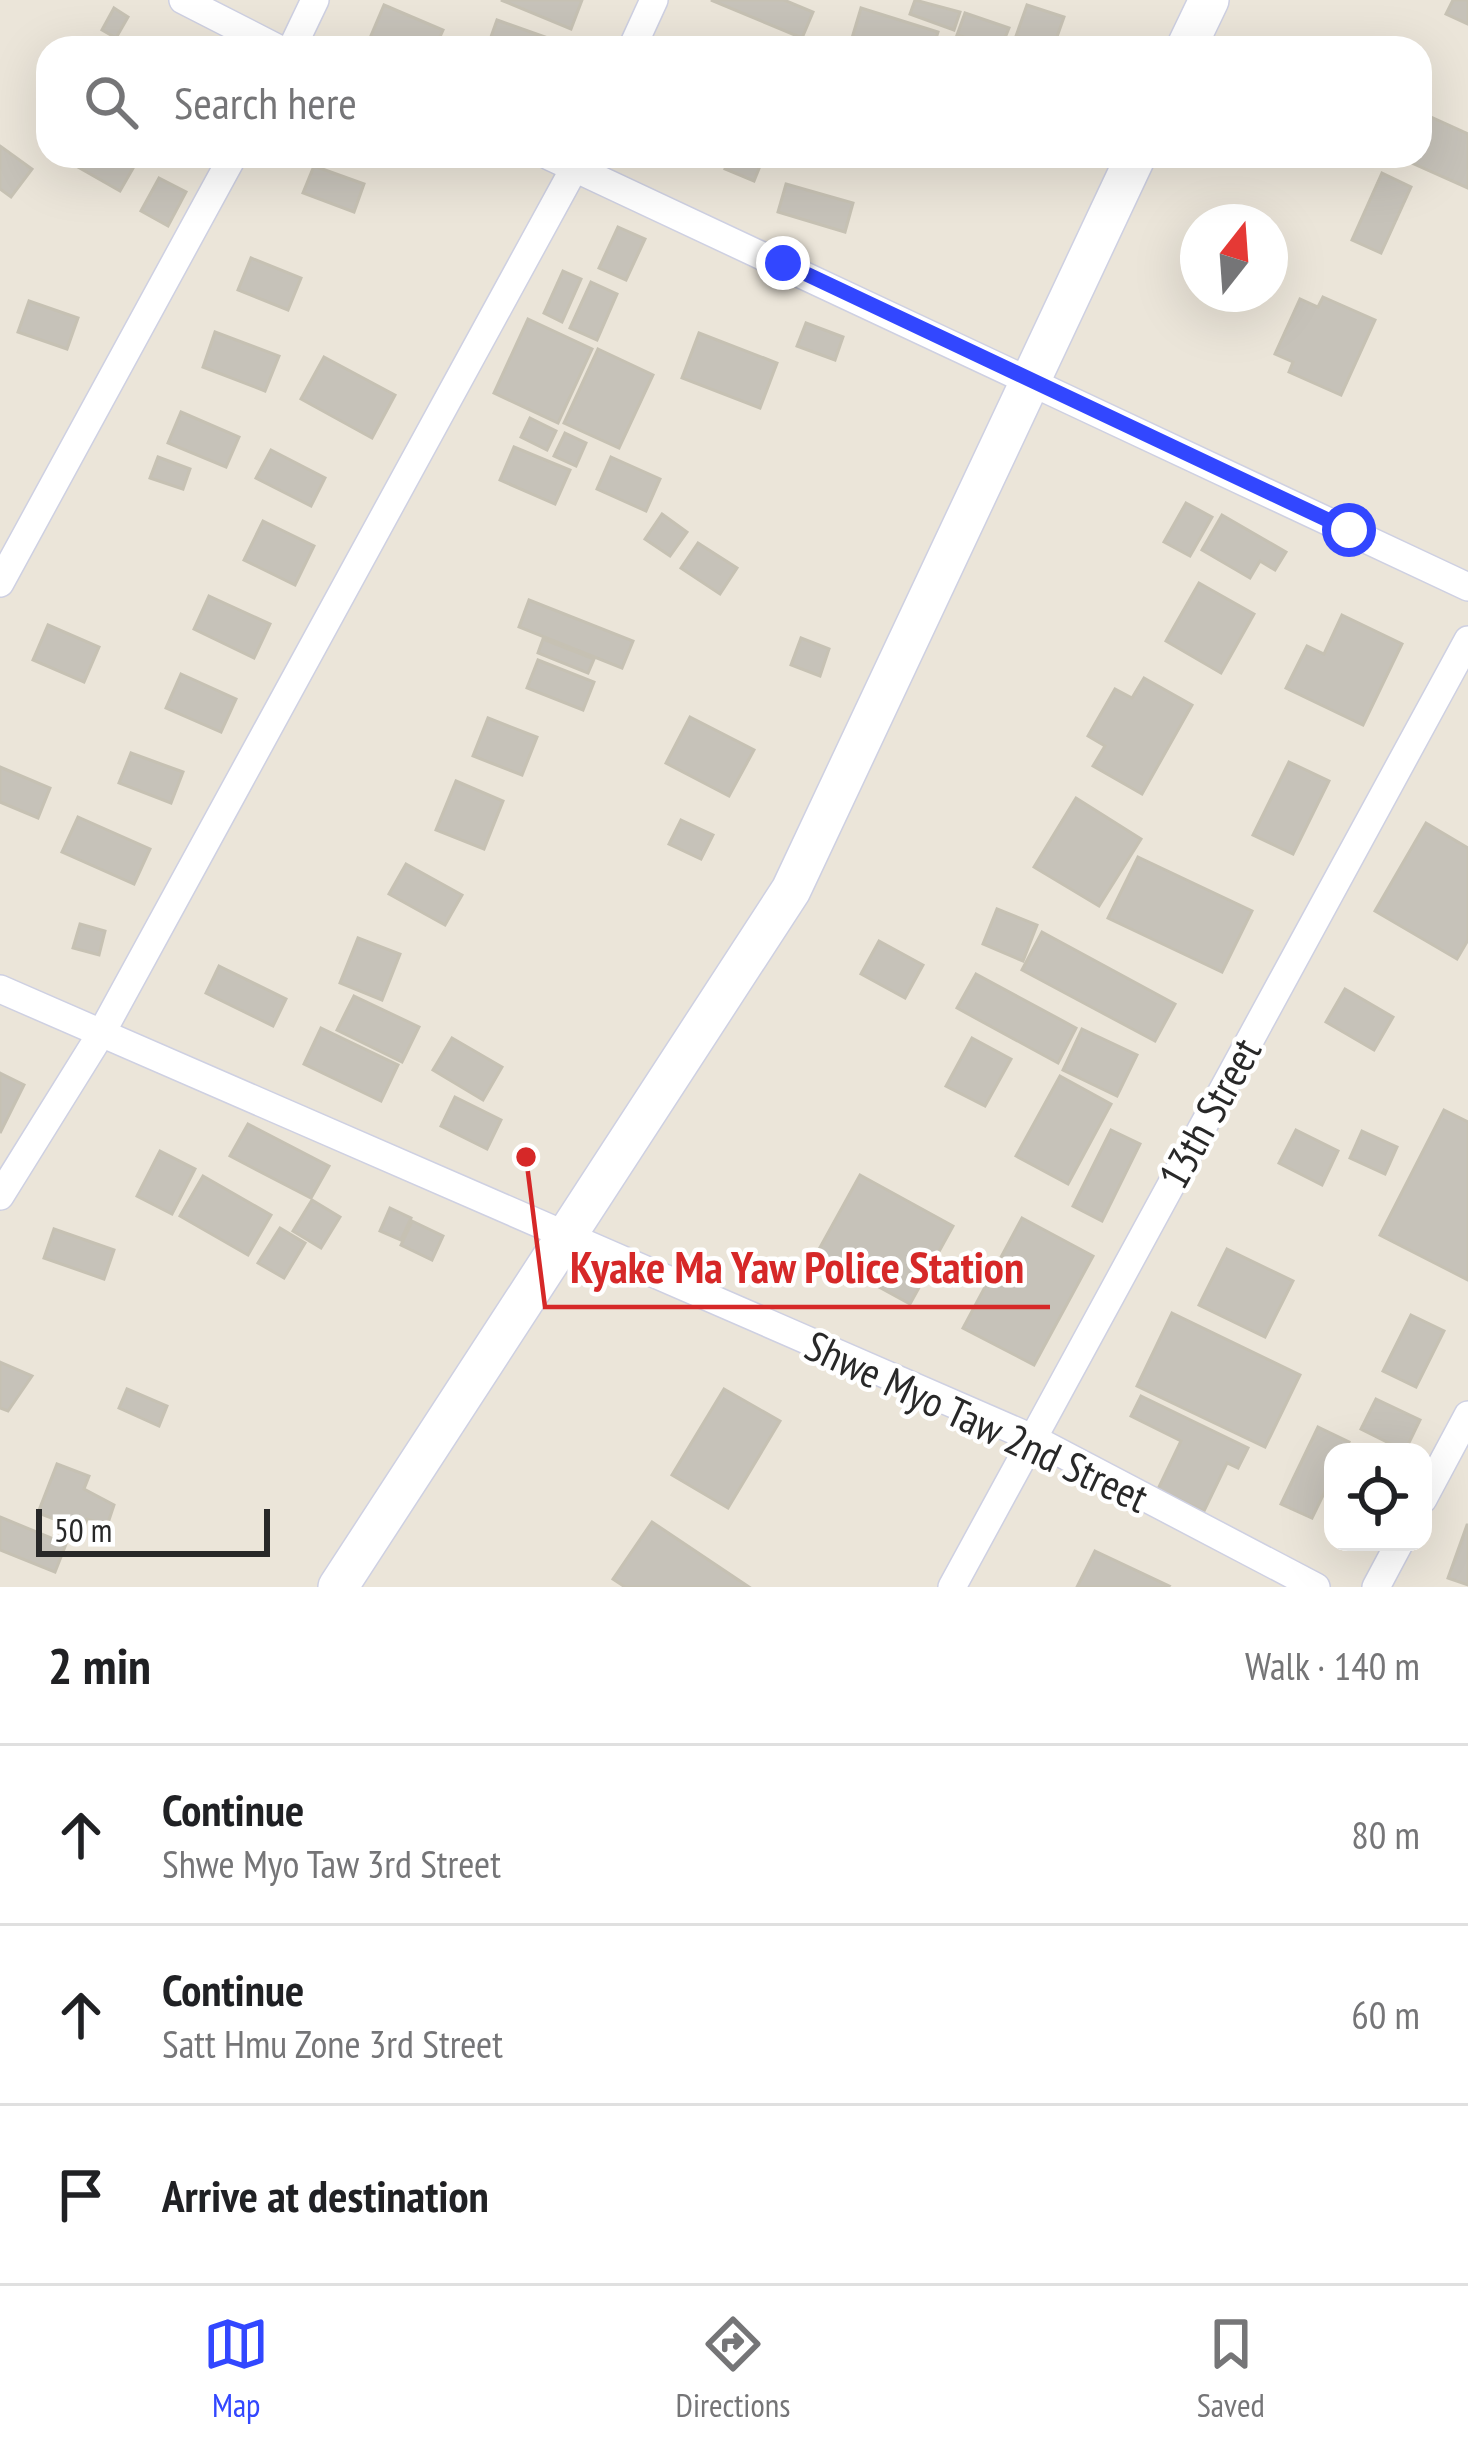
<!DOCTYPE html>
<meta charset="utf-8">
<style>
:root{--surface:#fff;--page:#f6f6f6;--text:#202124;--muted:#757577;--line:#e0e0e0;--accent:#3247ff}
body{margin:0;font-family:"PT Sans Narrow",sans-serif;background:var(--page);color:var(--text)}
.controls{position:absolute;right:36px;bottom:36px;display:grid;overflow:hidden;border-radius:24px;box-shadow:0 12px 48px #0002}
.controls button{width:108px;height:108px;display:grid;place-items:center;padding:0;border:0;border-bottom:3px solid var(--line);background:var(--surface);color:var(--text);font:60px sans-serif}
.compass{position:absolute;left:1180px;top:204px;width:108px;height:108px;border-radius:50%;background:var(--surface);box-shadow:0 12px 48px #0002;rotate:17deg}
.scale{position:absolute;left:36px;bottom:30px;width:234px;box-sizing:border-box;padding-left:12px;border:6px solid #282828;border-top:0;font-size:33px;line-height:42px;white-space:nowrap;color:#282828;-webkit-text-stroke:9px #fff;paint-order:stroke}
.stop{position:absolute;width:36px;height:36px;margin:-27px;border:9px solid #3247ff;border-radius:50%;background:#fff}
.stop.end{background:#3247ff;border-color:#fff;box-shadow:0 3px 12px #0008}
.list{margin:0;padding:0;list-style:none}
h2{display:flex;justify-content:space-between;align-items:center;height:156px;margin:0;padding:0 48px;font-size:51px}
h2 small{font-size:39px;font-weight:400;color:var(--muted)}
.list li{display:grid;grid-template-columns:78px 1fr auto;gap:36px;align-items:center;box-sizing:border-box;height:180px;padding:0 48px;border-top:3px solid var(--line)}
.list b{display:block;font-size:45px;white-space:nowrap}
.list p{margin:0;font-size:39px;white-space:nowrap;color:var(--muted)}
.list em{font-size:39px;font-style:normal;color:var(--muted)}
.icon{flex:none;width:66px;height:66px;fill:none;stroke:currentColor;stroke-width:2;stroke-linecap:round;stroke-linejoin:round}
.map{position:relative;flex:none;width:1468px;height:1587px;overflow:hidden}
.search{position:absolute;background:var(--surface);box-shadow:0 12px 48px #0002;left:36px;right:36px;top:36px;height:132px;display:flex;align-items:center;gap:30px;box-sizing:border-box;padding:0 42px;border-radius:36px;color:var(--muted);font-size:45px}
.sheet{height:696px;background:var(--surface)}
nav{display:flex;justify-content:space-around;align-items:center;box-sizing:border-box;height:168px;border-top:3px solid var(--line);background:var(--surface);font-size:33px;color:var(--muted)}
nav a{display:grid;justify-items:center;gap:6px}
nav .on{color:var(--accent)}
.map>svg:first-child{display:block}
.building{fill:#c6c2b9;stroke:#c6c1b3;stroke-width:3}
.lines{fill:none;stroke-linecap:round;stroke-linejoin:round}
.street-casing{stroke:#ced0e2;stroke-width:30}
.secondary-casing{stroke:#ced0e2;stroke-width:42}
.street{stroke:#fff;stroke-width:27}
.secondary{stroke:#fff;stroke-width:39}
.route{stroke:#3247ff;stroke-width:15}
.labels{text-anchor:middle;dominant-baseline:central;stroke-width:9;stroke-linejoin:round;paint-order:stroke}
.street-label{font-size:42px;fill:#282828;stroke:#fff}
.leader{fill:none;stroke:#d62828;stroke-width:4.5}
.callout-dot{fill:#d62828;stroke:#fff;stroke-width:4.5}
.callout-label{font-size:45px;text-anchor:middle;font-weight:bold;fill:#d62828;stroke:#fff;stroke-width:9;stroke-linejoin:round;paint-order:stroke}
</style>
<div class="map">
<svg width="1468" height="1587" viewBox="0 0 1468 1587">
<rect width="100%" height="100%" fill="#ebe5d9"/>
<!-- building -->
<g class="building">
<polygon points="501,0 582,0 571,29"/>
<polygon points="711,0 784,0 813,12 802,38"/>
<polygon points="915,0 960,12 954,30 910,14"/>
<polygon points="1453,0 1468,0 1468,24 1446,14"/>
<polygon points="384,5 443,30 435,48 393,48 370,38"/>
<polygon points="1027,5 1064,17 1053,48 1016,36"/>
<polygon points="114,8 128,17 116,38 102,30"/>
<polygon points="861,8 938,32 933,48 849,48"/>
<polygon points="965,13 1009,28 1001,48 957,35"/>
<polygon points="497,20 576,48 487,48"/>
<polygon points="1420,112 1468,134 1468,188 1396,156 1420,156"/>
<polygon points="0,146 32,169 11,197 0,189"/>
<polygon points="72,156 140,156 120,191 69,162"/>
<polygon points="730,156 764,156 754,181 725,169"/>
<polygon points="314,166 364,184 354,212 303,193"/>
<polygon points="1382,173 1411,187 1381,253 1352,240"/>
<polygon points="159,178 186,192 168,226 141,211"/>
<polygon points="786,184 853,203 845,232 778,212"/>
<polygon points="618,227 645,239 626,280 599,268"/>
<polygon points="251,258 301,278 288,310 238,290"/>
<polygon points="563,271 581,279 562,322 544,313"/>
<polygon points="591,282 617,294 597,340 570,328"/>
<polygon points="1323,297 1375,320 1341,395 1289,372 1293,362 1275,354 1300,299 1318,307"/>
<polygon points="29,301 78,318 67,349 18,332"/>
<polygon points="528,319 592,349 558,423 494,393"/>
<polygon points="806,323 843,337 835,360 797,346"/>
<polygon points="215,332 279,356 265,391 203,367"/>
<polygon points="699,333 777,363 760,408 682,378"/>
<polygon points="598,349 653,375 619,448 564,423"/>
<polygon points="324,357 395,395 372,438 301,399"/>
<polygon points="181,412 239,437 226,467 168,443"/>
<polygon points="530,418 556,431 547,450 521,437"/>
<polygon points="565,433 586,443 576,466 554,456"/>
<polygon points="514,447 570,470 555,504 500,480"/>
<polygon points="271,450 325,478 311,506 256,478"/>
<polygon points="158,457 190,469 183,489 150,478"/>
<polygon points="611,457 660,479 646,511 597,489"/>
<polygon points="1186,503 1212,517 1190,556 1164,542"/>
<polygon points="662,514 687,532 670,556 645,539"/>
<polygon points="1222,515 1286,552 1275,570 1260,561 1250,578 1202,550"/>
<polygon points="263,521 314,546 295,585 244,560"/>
<polygon points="698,543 737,568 720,594 681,568"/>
<polygon points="1199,583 1254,614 1221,673 1166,641"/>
<polygon points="209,596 270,624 254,658 194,629"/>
<polygon points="529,600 633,641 622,668 519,627"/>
<polygon points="1342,615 1402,644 1363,725 1286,688 1307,646 1324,654"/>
<polygon points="48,625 99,647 84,682 33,660"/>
<polygon points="801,638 829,649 820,676 791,665"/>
<polygon points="543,639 594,659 588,673 538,653"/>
<polygon points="538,660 594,682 583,710 527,688"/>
<polygon points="181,674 236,699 221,732 166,708"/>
<polygon points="1144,678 1192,705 1142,794 1093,766 1105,746 1088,736 1115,689 1132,698"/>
<polygon points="690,717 754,750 729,796 666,763"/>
<polygon points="488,718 537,737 522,775 473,756"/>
<polygon points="131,753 183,772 171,803 119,783"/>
<polygon points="1289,762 1329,781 1293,854 1253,835"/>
<polygon points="0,767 50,788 38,818 0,802"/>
<polygon points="456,781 503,801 484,849 436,830"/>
<polygon points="1076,798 1141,839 1099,906 1034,867"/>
<polygon points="78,817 150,849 134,884 62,852"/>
<polygon points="681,820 713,835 701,859 669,844"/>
<polygon points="1426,823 1468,848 1468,940 1457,959 1375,911"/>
<polygon points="1138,857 1252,911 1222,972 1108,918"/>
<polygon points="406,864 462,895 445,925 389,894"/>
<polygon points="997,909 1037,925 1023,961 983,944"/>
<polygon points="80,924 105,931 99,955 73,948"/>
<polygon points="1042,932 1175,1004 1155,1041 1022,970"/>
<polygon points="358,938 400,954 382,1000 340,983"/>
<polygon points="879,941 923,965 905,998 861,974"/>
<polygon points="219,966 286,999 273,1026 206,993"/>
<polygon points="976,974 1076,1028 1058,1063 957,1008"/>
<polygon points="1345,989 1393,1017 1374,1050 1326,1022"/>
<polygon points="354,996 419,1027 402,1062 337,1030"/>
<polygon points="321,1028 398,1065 381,1101 304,1064"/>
<polygon points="1082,1029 1137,1055 1117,1096 1063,1070"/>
<polygon points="452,1038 502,1067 483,1100 433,1070"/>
<polygon points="972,1038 1011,1059 985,1106 946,1086"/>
<polygon points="0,1073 24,1085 0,1133"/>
<polygon points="1060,1076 1111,1104 1068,1184 1016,1156"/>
<polygon points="455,1097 501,1120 487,1149 441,1126"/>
<polygon points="1444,1110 1468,1122 1468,1280 1380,1235"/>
<polygon points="248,1124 329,1166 311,1198 230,1156"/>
<polygon points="1111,1130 1140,1144 1102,1221 1073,1206"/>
<polygon points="1296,1130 1338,1151 1322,1185 1279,1163"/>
<polygon points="1362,1131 1397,1147 1385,1174 1350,1158"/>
<polygon points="160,1151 195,1169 172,1214 137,1196"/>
<polygon points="860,1175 953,1226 910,1304 817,1253"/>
<polygon points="203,1176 271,1215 248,1255 180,1216"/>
<polygon points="312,1200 340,1217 321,1248 293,1231"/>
<polygon points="390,1208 411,1218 401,1240 380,1231"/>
<polygon points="1022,1218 1093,1256 1034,1365 963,1328"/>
<polygon points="412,1221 443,1236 432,1260 401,1245"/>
<polygon points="280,1228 305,1243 284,1278 258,1263"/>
<polygon points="54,1229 114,1250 104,1279 44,1258"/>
<polygon points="1227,1249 1293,1281 1265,1337 1199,1305"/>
<polygon points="1172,1313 1300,1375 1265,1447 1137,1386"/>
<polygon points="1411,1315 1444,1331 1416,1387 1383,1371"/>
<polygon points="0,1362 32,1376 8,1411 0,1408"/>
<polygon points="127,1389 167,1406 159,1426 119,1408"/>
<polygon points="724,1389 780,1421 728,1508 672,1475"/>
<polygon points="1141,1396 1248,1448 1238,1468 1227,1463 1204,1511 1158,1489 1181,1441 1131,1416"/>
<polygon points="1376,1399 1420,1420 1405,1451 1361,1429"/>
<polygon points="1318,1427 1349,1442 1344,1452 1333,1452 1333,1475 1312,1518 1281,1504"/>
<polygon points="57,1464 89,1476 84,1489 114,1505 107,1526 87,1519 83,1530 38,1513"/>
<polygon points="0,1517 66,1544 55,1572 0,1550"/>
<polygon points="652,1522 749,1587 625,1587 613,1579"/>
<polygon points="1467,1525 1468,1525 1468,1585 1448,1578"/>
<polygon points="1095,1551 1169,1586 1168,1587 1077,1587"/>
</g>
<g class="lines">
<!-- street casing -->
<g class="street-casing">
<g id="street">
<polyline points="183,0 277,48"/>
<polyline points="292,48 315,0"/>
<polyline points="632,48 654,0"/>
<polyline points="549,156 1468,587"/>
<polyline points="0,583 233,156"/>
<polyline points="0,989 1032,1438 1316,1587"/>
<polyline points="0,1196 102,1032 581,156"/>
<polyline points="1423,1499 1468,1415"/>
<polyline points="952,1587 1468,640"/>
<polyline points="1376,1587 1400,1542"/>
</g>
</g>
<!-- secondary casing -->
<g class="secondary-casing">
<g id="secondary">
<polyline points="1186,48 1209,0"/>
<polyline points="338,1587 791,890 1136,156"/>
</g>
</g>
<!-- street -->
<use href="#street" class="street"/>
<!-- secondary -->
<use href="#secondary" class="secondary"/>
</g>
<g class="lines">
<!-- route -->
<polyline class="route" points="783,263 1349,530"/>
</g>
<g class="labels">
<!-- street labels -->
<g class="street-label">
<text transform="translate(1209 1113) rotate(-61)">13th Street</text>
<text transform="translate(977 1421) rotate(25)">Shwe Myo Taw 2nd Street</text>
</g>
</g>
<!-- callouts -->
<path class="leader" d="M526 1157L545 1307H1050"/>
<circle class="callout-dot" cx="526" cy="1157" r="12"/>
<g class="callout-label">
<text x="797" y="1283">Kyake Ma Yaw Police Station</text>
</g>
</svg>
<div class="controls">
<button><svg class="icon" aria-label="locate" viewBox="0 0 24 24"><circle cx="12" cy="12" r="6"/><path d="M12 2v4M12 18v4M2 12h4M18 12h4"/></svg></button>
</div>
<svg class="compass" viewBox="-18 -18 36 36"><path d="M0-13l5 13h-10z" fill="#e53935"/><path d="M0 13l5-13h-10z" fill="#757577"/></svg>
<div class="scale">50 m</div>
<div class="stop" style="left:1349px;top:530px"></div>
<div class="stop end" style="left:783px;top:263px"></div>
<div class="search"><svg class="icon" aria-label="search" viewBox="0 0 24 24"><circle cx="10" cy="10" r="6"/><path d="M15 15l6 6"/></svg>Search here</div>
</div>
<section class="sheet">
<h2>2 min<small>Walk · 140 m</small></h2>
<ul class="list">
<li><svg class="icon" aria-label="ahead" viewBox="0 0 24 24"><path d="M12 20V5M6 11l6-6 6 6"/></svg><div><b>Continue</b><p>Shwe Myo Taw 3rd Street</p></div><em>80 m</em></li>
<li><svg class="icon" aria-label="ahead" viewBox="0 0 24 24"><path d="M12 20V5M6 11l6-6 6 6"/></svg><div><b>Continue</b><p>Satt Hmu Zone 3rd Street</p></div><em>60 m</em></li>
<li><svg class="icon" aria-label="arrive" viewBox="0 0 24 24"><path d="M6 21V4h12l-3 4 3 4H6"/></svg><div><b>Arrive at destination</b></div></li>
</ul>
</section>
<nav>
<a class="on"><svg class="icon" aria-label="map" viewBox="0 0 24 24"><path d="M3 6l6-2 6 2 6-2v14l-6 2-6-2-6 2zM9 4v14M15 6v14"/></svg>Map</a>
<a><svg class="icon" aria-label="directions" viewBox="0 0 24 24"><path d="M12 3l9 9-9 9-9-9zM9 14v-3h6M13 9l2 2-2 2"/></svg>Directions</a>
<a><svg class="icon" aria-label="saved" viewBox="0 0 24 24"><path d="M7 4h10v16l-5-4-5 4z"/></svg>Saved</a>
</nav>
